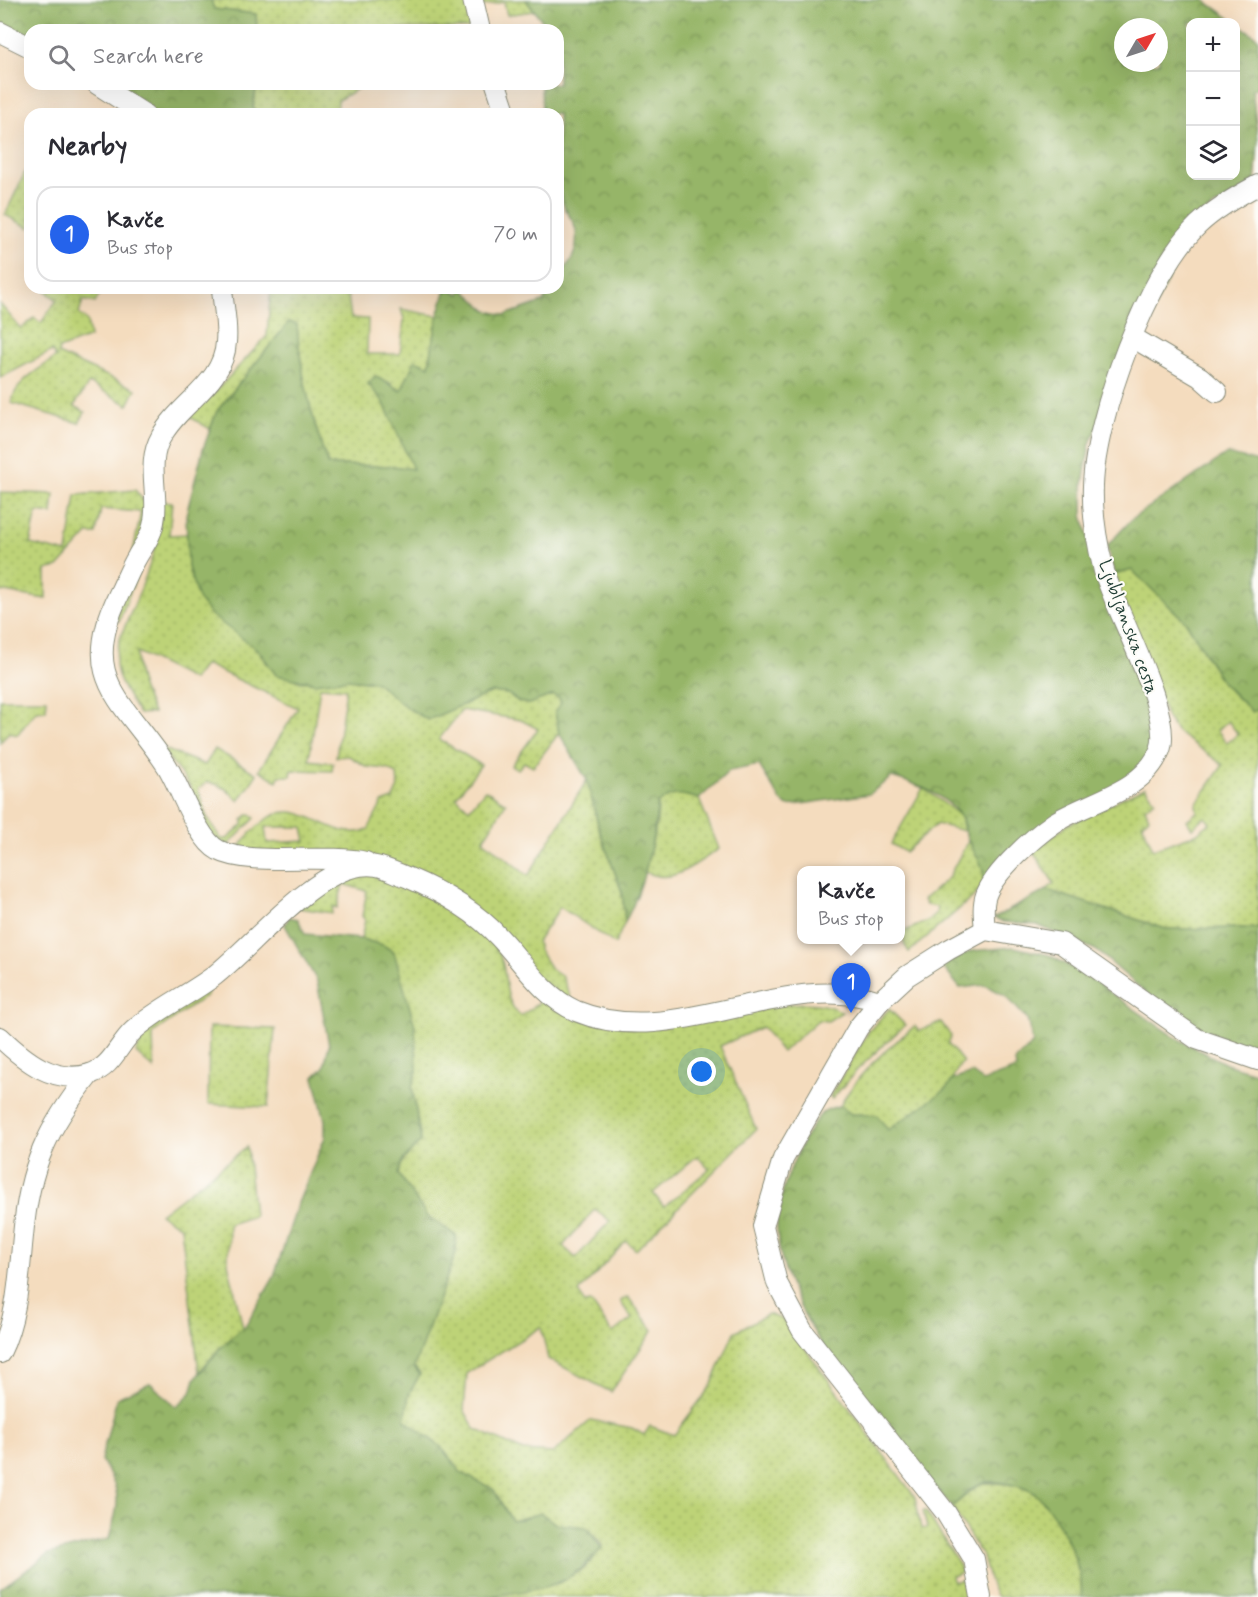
<!DOCTYPE html>
<meta charset="utf-8">
<style>
:root{--surface:#fff;--page:#f7f7f7;--text:#2b2b33;--muted:#7c7c81;--line:#e1e1e2;--accent:#2563eb}
body{margin:0;font-family:Mynerve,sans-serif;background:var(--page);color:var(--text)}
.controls{position:absolute;right:18px;top:18px;display:grid;overflow:hidden;border-radius:12px;box-shadow:0 6px 24px #0002}
.controls button{width:54px;height:54px;display:grid;place-items:center;padding:0;border:0;border-bottom:2px solid var(--line);background:var(--surface);color:var(--text);font:30px sans-serif}
.compass{position:absolute;left:1114px;top:18px;width:54px;height:54px;border-radius:50%;background:var(--surface);box-shadow:0 6px 24px #0002;rotate:51deg}
.you{position:absolute;left:702px;top:1072px;width:21px;height:21px;margin:-15px;border:4px solid #fff;border-radius:50%;background:#1a73e8;box-shadow:0 0 0 9px #1a73e833}
.badge{display:grid;place-items:center;width:39px;height:39px;border-radius:50%;background:var(--accent);color:#fff;font-size:20px;font-weight:700}
.pin{position:absolute;translate:-50% -50px;filter:drop-shadow(0 2px 3px #0008)}
.pin::after{content:'';position:absolute;top:32px;width:21px;height:18px;background:inherit;clip-path:polygon(0 0,100% 0,50% 100%)}
.popup{position:absolute;left:797px;top:866px;width:108px;height:78px;box-sizing:border-box;display:grid;place-content:center;border-radius:12px;background:var(--surface);filter:drop-shadow(0 2px 4px #0005);font-size:20px;white-space:nowrap;color:var(--muted)}
.popup b{font-size:22px;color:var(--text)}
.popup::after{content:'';position:absolute;left:50%;top:100%;margin-left:-12px;border:12px solid transparent;border-top-color:var(--surface)}
.list{margin:0;padding:0;list-style:none}
h2{display:flex;justify-content:space-between;align-items:center;height:78px;margin:0;padding:0 24px;font-size:26px}
h2 small{font-size:20px;font-weight:400;color:var(--muted)}
.list li{display:grid;grid-template-columns:39px 1fr auto;gap:18px;align-items:center;box-sizing:border-box;height:96px;margin:0 12px 12px;padding:0 12px;border:2px solid var(--line);border-radius:18px}
.list b{display:block;font-size:22px;white-space:nowrap}
.list p{margin:0;font-size:20px;white-space:nowrap;color:var(--muted)}
.list em{font-size:20px;font-style:normal;color:var(--muted)}
.icon{flex:none;width:33px;height:33px;fill:none;stroke:currentColor;stroke-width:2;stroke-linecap:round;stroke-linejoin:round}
.map{position:relative;flex:none;width:1258px;height:1597px;overflow:hidden}
.search{position:absolute;background:var(--surface);box-shadow:0 6px 24px #0002;left:24px;top:24px;width:540px;height:66px;display:flex;align-items:center;gap:15px;box-sizing:border-box;padding:0 21px;border-radius:18px;color:var(--muted);font-size:22px}
.panel{position:absolute;background:var(--surface);box-shadow:0 6px 24px #0002;left:24px;top:108px;width:540px;height:186px;border-radius:18px}
.map>svg:first-child{display:block}
.grass{fill:url(#grass-dots);stroke:#6e8856;stroke-width:1.5;fill-rule:evenodd}
.forest{fill:url(#forest-crowns);stroke:#5a794e;stroke-width:1.5;fill-rule:evenodd}
.lines{fill:none;stroke-linecap:round;stroke-linejoin:round}
.minor-casing{stroke:#8a8c79;stroke-width:22}
.minor{stroke:#fff;stroke-width:20}
.labels{text-anchor:middle;dominant-baseline:central;stroke-width:4.5;stroke-linejoin:round;paint-order:stroke}
.street-label{font-size:18px;fill:#1f3d34;stroke:#fdfcf7}
</style>
<div class="map">
<svg width="1258" height="1597" viewBox="0 0 1258 1597">
<defs>
<pattern id="grass-dots" width="8" height="8" patternUnits="userSpaceOnUse" patternTransform="scale(1.5)"><rect width="8" height="8" fill="#bdd377"/><path d="M2 2h.1M6 6h.1" fill="none" stroke="#a2b668" stroke-width="1.8" stroke-linecap="round"/></pattern>
<pattern id="forest-crowns" width="20" height="18" patternUnits="userSpaceOnUse" patternTransform="scale(1.5)"><rect width="20" height="18" fill="#96b568"/><path d="M2 6a3 3 0 1 1 6 0M12 15a3 3 0 1 1 6 0" fill="none" stroke="#7a9456"/></pattern>
</defs>
<rect width="100%" height="100%" fill="#fdfcf7"/>
<filter id="ink" filterUnits="userSpaceOnUse"><feTurbulence type="fractalNoise" baseFrequency=".0167" numOctaves="2"/><feDisplacementMap in="SourceGraphic" scale="12" xChannelSelector="R" yChannelSelector="G"/><feConvolveMatrix kernelMatrix="1 2 1 2 8 2 1 2 1" color-interpolation-filters="sRGB"/></filter>
<filter id="wash" filterUnits="userSpaceOnUse"><feTurbulence type="fractalNoise" baseFrequency=".008" numOctaves="4" result="noise"/><feDisplacementMap in="SourceGraphic" scale="24" xChannelSelector="R" yChannelSelector="G"/><feGaussianBlur stdDeviation="1.35" result="paint"/><feColorMatrix in="noise" values="0 0 0 0 0 0 0 0 0 0 0 0 0 0 0 0 0 1.4 0 .05"/><feComposite in="paint" operator="in"/></filter>
<g filter="url(#wash)">
<rect width="100%" height="100%" fill="#f4dcbe"/>
<!-- grass -->
<g class="grass">
<polygon points="211,0 469,0 472,28 257,30 256,14 213,9"/>
<polygon points="477,0 526,0 534,11 507,15 504,2 477,7"/>
<polygon points="257,84 359,84 357,89 338,100 337,114 256,114 253,107"/>
<polygon points="30,162 30,228 5,215"/>
<path d="M42,288H103L95,303L83,300L79,314L87,321L90,337L59,349L58,354L136,389L128,405L89,383L74,406L85,412L79,423L11,403C17,379 38,371 56,357L52,351L0,378V304L21,329L34,318L41,323L57,300Z"/>
<path d="M271,288H347L351,318L368,319L367,354H400L404,319L401,309L438,316L429,366L401,391L387,381L368,384L383,401L414,470L393,466L328,465C312,419 300,374 297,325L289,322L217,411L210,429L180,411L193,398L213,394L267,336Z"/>
<polygon points="135,490 143,500 149,497 140,566 119,621 116,617 131,563 141,512 101,509 96,534 88,534 58,567 46,570 46,599 0,591 0,492 54,494 52,514 37,512 30,544 67,553 76,495"/>
<path d="M161,501L172,502L169,535L188,534V567L199,599L259,651L266,663L301,682L348,679L376,682L406,707L428,720L492,692L508,694L519,702L528,704L553,695L559,698L561,703L555,712L559,733L533,767L524,762L518,769L511,766L538,729L521,720L462,710L439,739L481,765L456,797L469,809L485,790L506,803L483,840L528,876L587,780L600,832L622,892L625,922L615,944L560,907L537,942L539,950L551,969L562,976L570,996L566,1000L409,872L239,849C246,837 253,829 264,821C302,792 327,843 368,830L382,803L393,799L398,787L397,774L387,769L367,767L349,756L336,757L346,689L320,687L309,760L333,763L332,771L292,770L291,776H279L277,781L259,770L298,708L205,664L193,680L137,652C135,674 144,693 153,713L139,714C130,699 115,679 116,660C117,639 128,621 135,603C149,570 161,537 161,501ZM265,827H303L306,841L267,843Z"/>
<path d="M1132,570L1187,623L1222,683L1252,712L1258,709V928L1166,929L1047,890L1054,883L1033,852L1067,825L1145,787L1155,800L1145,808L1149,817L1142,823L1153,849L1196,834L1210,823L1205,817L1192,828L1187,820L1197,812L1196,804L1223,765L1177,732L1167,718L1114,575ZM1228,721L1238,734L1227,743L1217,730Z"/>
<polygon points="0,699 47,699 46,710 36,711 17,735 9,732 0,743"/>
<path d="M164,749L205,765L215,749L257,774L239,801C228,790 223,785 207,782L198,789L207,817L221,839H227L243,825V820L249,814L255,818L228,845C205,839 203,811 193,792C186,778 172,764 162,750Z"/>
<polygon points="923,788 961,816 964,831 937,824 905,852 891,844"/>
<path d="M683,792L699,799L719,849C694,864 674,886 645,872L657,822L658,803L669,795Z"/>
<path d="M968,841C979,858 990,871 980,891L909,952L904,944L903,932L928,921L936,914L937,907L926,905L923,900L948,878Z"/>
<path d="M374,874C415,893 469,908 496,948C511,970 499,998 521,1016L541,1001L576,1018H735C763,1006 814,995 842,1012L828,1021L818,1020L782,1052L762,1027L720,1046L756,1129L636,1250L626,1241L579,1292L584,1303L591,1302L612,1333L632,1319L620,1301L628,1297L653,1330L611,1392L548,1359L541,1327L467,1373L464,1410L475,1429L523,1451L553,1453L591,1420L632,1428L644,1435L650,1426L674,1435L711,1386L734,1332L768,1314L784,1320L915,1497L921,1529L927,1528L923,1511H926L959,1564L962,1572L951,1577L953,1582L964,1579L967,1597H478L559,1583L585,1568L603,1545L586,1527L556,1524L541,1513L512,1521L493,1489L461,1473L441,1447L405,1420L409,1394L420,1374L414,1367L456,1252V1236L427,1216L398,1174L403,1160L421,1141L412,1087L417,1071L383,945L361,939L365,920L362,916L367,891L343,884L337,908L333,906L332,913L299,908L328,879ZM697,1156L709,1169L664,1207L653,1193ZM595,1209L610,1221L576,1258L563,1246Z"/>
<polygon points="209,987 207,995 153,1033 154,1069 136,1053 141,1042 137,1036"/>
<polygon points="889,1009 905,1025 857,1070 832,1099 830,1096 869,1031"/>
<path d="M941,1022L951,1036L948,1044L963,1062C954,1070 954,1081 946,1089C930,1105 906,1116 888,1130L876,1115L851,1114L840,1106C858,1072 886,1050 915,1026L919,1031Z"/>
<polygon points="209,1027 275,1029 268,1107 208,1104"/>
<polygon points="247,1147 254,1216 229,1224 228,1263 243,1328 219,1349 199,1372 181,1227 160,1214"/>
<path d="M981,1483C998,1483 1015,1483 1031,1491C1055,1504 1086,1571 1081,1597H997L991,1586L983,1557L952,1507Z"/>
</g>
<!-- forest -->
<g class="forest">
<polygon points="0,0 211,0 214,9 256,14 257,30 30,30 30,40 0,23"/>
<path d="M526,0H1204L1258,38V88L1252,90L1258,139L1255,183L1198,216L1090,443L1083,484V515L1097,576L1115,616L1151,716L1154,743L1142,767L985,880C983,864 976,856 969,842C964,834 965,822 960,816C946,794 915,784 892,777L869,794L788,806L781,801L759,765L729,771L699,799C682,794 675,791 658,803C653,843 645,885 625,922L622,892L600,832L587,780L559,733L555,712L561,703L559,698L553,695L529,704L519,702L508,694L492,692L428,720L406,707L376,682L348,679L314,683L276,675L259,651L211,615L198,599L188,567L186,515L203,449L217,411L289,322L297,324C300,374 312,418 328,465L393,466L413,469L383,401L368,384L375,376L401,391L415,360L429,366L438,316L446,289L460,294L462,288L488,311L505,315L543,302L552,288H558C558,267 580,263 576,232C575,220 566,214 563,203C555,174 558,144 558,114H542L541,84H558V30H546L541,19ZM1190,22H1236V176H1190ZM1123,27H1159V63H1123Z"/>
<polygon points="96,84 257,84 253,107 256,114 143,114"/>
<polygon points="1227,454 1258,462 1258,709 1252,712 1222,682 1187,623 1132,570 1114,575 1107,546 1133,518"/>
<polygon points="1047,890 1166,929 1258,928 1258,1053 1193,1025 1151,997 1096,950 1037,925 1003,922 994,918"/>
<path d="M289,917L298,919L305,934L361,939L383,945L394,952L415,1026L417,1071L412,1087L421,1141L403,1160L398,1174L427,1216L456,1236V1252L414,1367L420,1374L409,1394L405,1420L441,1447L461,1473L493,1489L512,1521L541,1513L556,1524L586,1527L602,1548C568,1589 540,1589 490,1596L0,1597V1589L49,1554L109,1539C119,1503 123,1492 101,1460L117,1398L150,1383L176,1407L191,1393L195,1379L219,1349L246,1325L273,1279L298,1203L325,1137V1120L314,1077L324,1067L329,1045L317,981L285,925Z"/>
<path d="M1014,947L1049,955L1082,973L1176,1038L1226,1064L1258,1074V1597H1081C1086,1570 1055,1505 1031,1491C1018,1485 995,1479 981,1483C972,1487 960,1500 952,1507C894,1436 778,1321 777,1225C777,1204 785,1182 793,1163C799,1148 811,1124 823,1112C827,1109 835,1107 840,1106L851,1114L877,1115L888,1130L945,1090L953,1080L972,1073L983,1081L1016,1069L1015,1061L1033,1043L1027,1019L1005,995L985,985L960,988L941,965L971,951Z"/>
</g>
</g>
<g filter="url(#ink)">
<g class="lines">
<!-- minor casing -->
<g class="minor-casing">
<g id="minor">
<polyline points="473,0 480,30"/>
<polyline points="0,32 30,47"/>
<polyline points="97,84 144,114"/>
<polyline points="496,84 506,114"/>
<path d="M222,288C223,306 228,324 226,342C224,384 179,403 161,437C145,464 161,497 153,526C150,539 143,546 137,557C130,569 125,582 119,594C77,680 124,700 167,766C180,787 198,840 218,850C250,867 324,853 366,862"/>
<polyline points="1132,337 1200,377 1217,392"/>
<path d="M985,930C984,918 982,906 986,895C995,871 1034,837 1054,823C1088,801 1143,793 1160,750C1174,715 1115,610 1104,571C1097,544 1092,513 1093,486C1095,417 1148,272 1198,225C1215,209 1237,196 1258,185"/>
<path d="M0,1037C24,1060 54,1085 90,1074C112,1067 118,1045 133,1031C157,1009 189,995 214,976C252,946 305,881 351,868C376,861 386,869 409,878C442,892 474,910 499,937C523,962 542,996 576,1011C675,1052 781,969 880,1001"/>
<path d="M0,1353C18,1317 19,1275 23,1236C29,1167 47,1128 90,1074"/>
<polyline points="981,1597 974,1559 946,1513 802,1330 777,1283 763,1226 783,1159 858,1028 880,1001 907,976 948,950 985,930 1061,943 1197,1039 1258,1060"/>
</g>
</g>
<!-- minor -->
<use href="#minor" class="minor"/>
</g>
</g>
<g class="labels">
<!-- street labels -->
<g class="street-label">
<text transform="translate(1128 627) rotate(70)">Ljubljanska cesta</text>
</g>
</g>
</svg>
<div class="controls">
<button>+</button>
<button>−</button>
<button><svg class="icon" aria-label="layers" viewBox="0 0 24 24"><path d="M12 4l9 5-9 5-9-5zM3 14l9 5 9-5"/></svg></button>
</div>
<svg class="compass" viewBox="-18 -18 36 36"><path d="M0-13l5 13h-10z" fill="#e53935"/><path d="M0 13l5-13h-10z" fill="#7c7c81"/></svg>
<div class="you"></div>
<div class="pin badge" style="left:851px;top:1013px">1</div>
<div class="popup"><b>Kavče</b>Bus stop</div>
<div class="search"><svg class="icon" aria-label="search" viewBox="0 0 24 24"><circle cx="10" cy="10" r="6"/><path d="M15 15l6 6"/></svg>Search here</div>
<section class="panel">
<h2>Nearby<small></small></h2>
<ul class="list">
<li><span class="badge">1</span><div><b>Kavče</b><p>Bus stop</p></div><em>70 m</em></li>
</ul>
</section>
</div>
